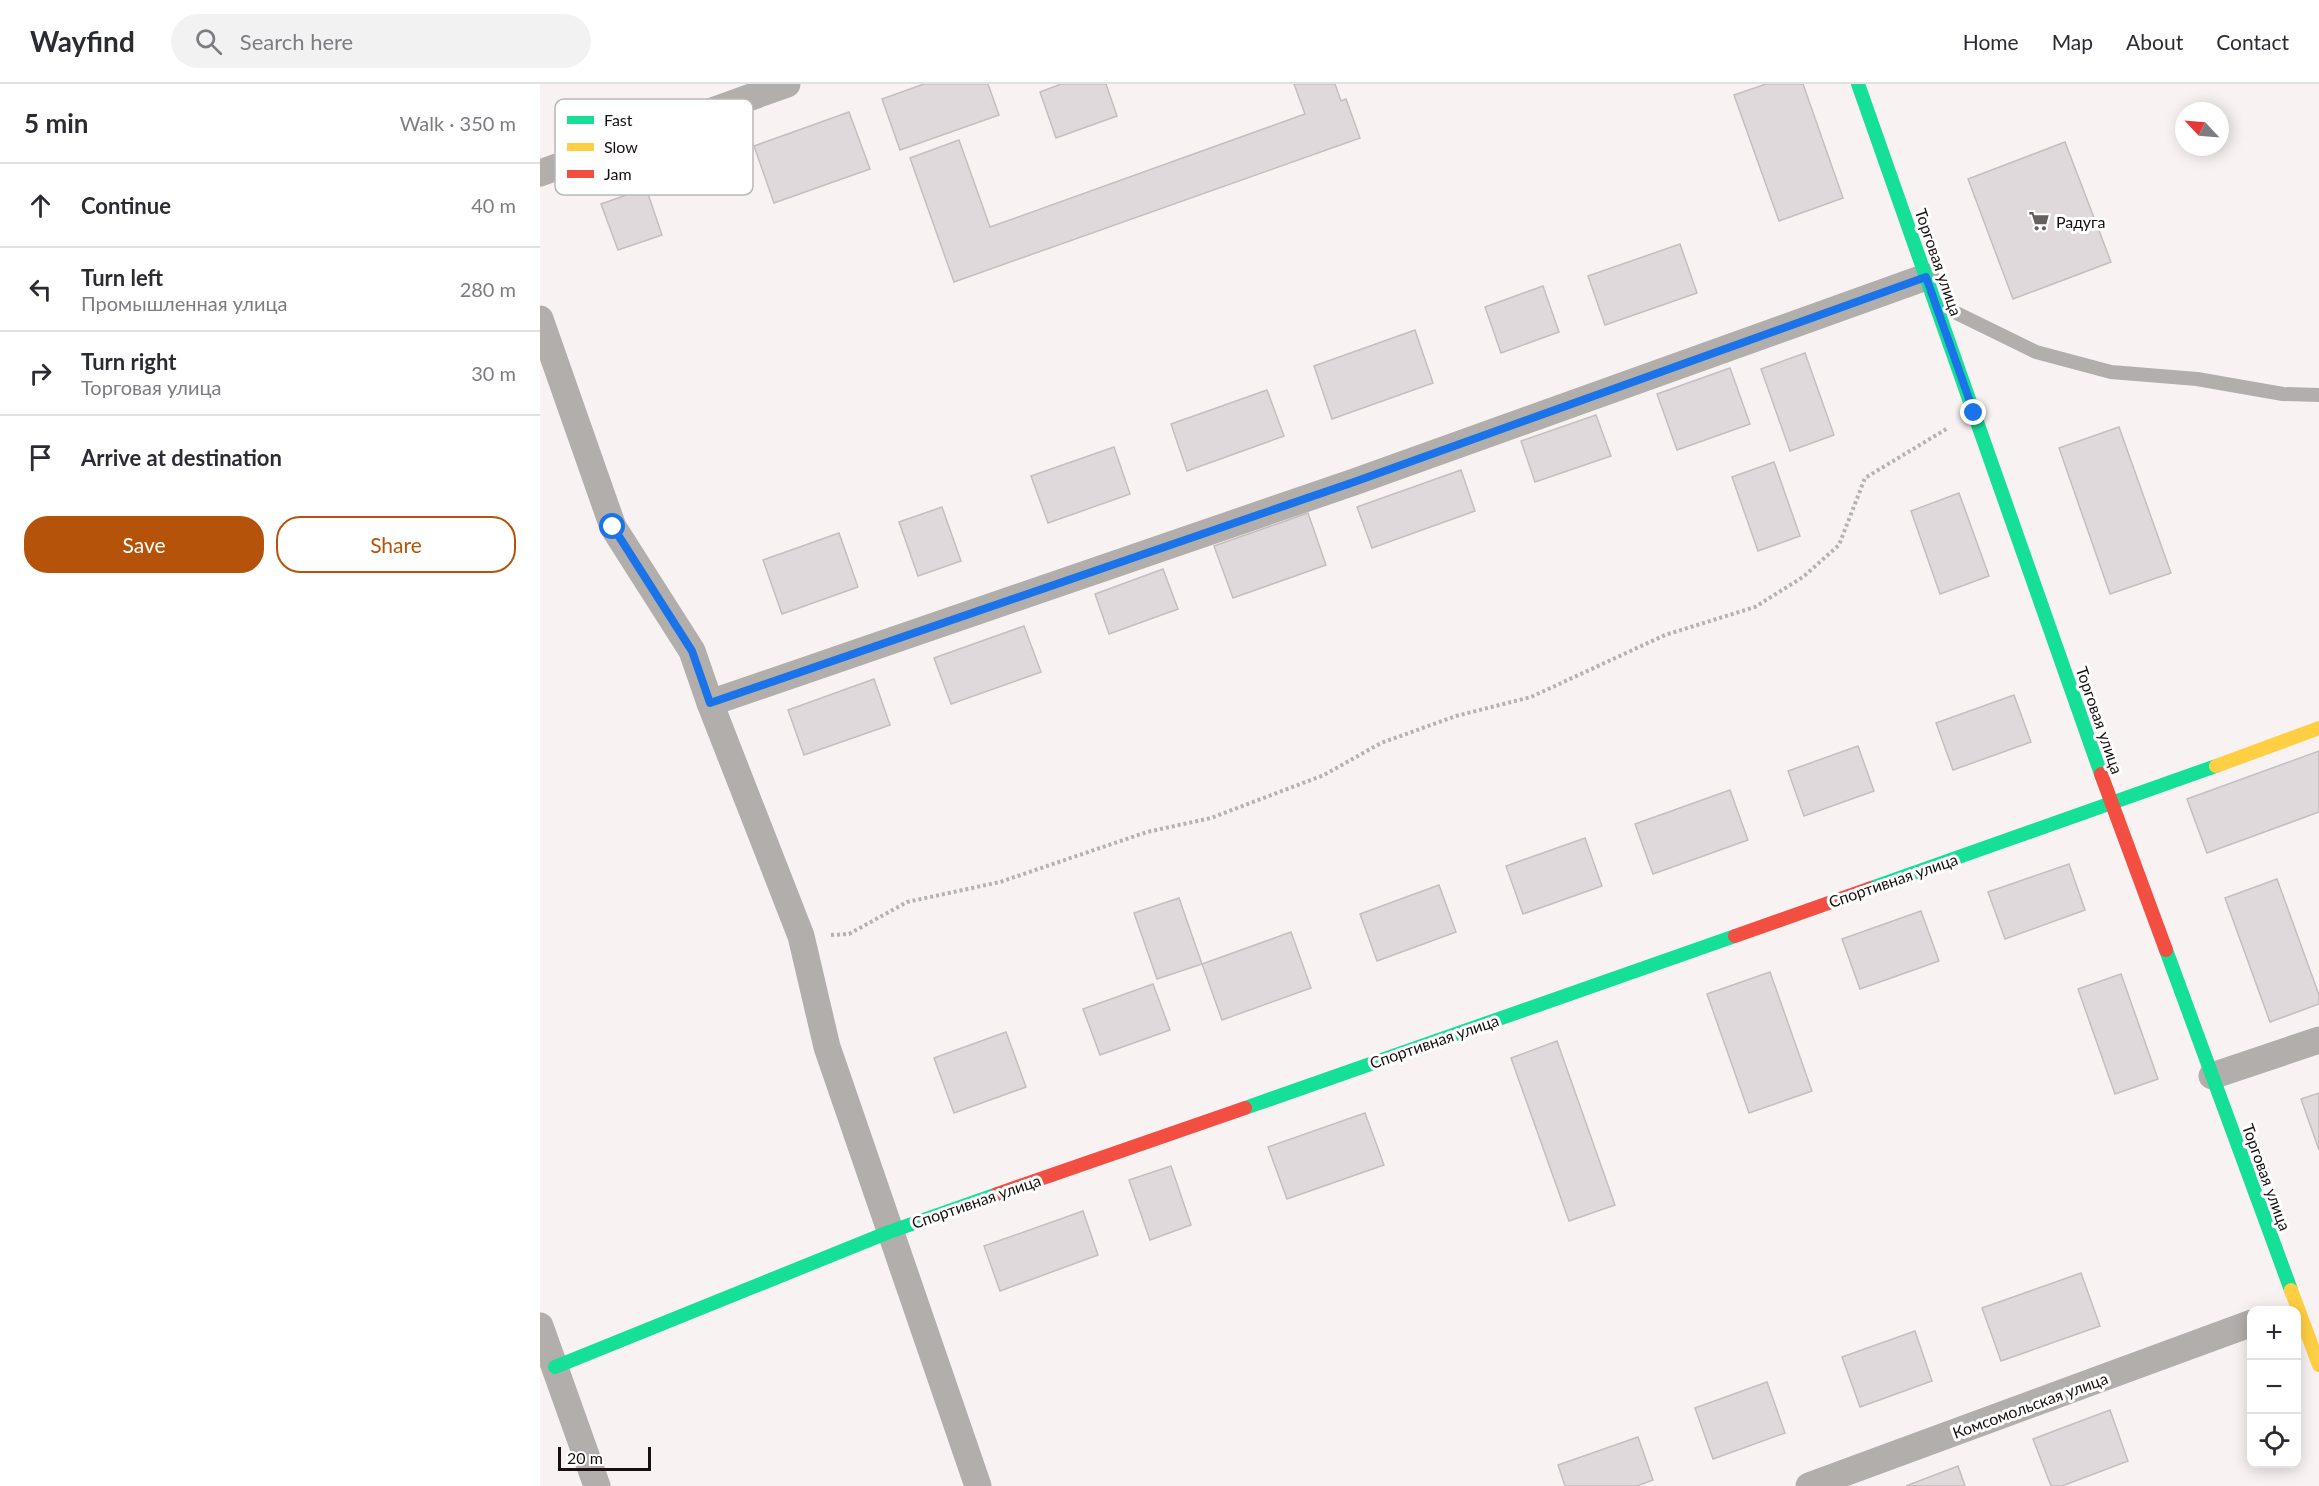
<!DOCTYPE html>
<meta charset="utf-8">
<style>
:root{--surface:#fff;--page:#f2f2f3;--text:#2b2b33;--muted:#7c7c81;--line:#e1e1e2;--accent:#b45309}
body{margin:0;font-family:Lato,sans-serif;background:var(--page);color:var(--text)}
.controls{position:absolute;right:18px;bottom:18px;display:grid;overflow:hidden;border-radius:12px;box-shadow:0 3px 15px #0003}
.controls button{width:54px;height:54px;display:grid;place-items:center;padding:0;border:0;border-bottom:2px solid var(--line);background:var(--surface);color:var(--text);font:30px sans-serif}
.compass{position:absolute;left:1635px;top:18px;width:54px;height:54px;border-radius:50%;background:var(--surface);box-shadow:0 3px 15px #0003;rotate:296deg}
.scale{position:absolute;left:18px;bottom:15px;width:93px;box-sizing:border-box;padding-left:6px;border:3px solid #180f10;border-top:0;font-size:16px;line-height:21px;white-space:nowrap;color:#180f10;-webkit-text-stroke:4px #fff;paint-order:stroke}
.stop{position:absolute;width:18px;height:18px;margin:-14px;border:4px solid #1a73e8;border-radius:50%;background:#fff}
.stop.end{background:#1a73e8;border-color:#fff;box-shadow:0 2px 6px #0008}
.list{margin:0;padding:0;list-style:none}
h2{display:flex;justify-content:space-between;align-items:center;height:78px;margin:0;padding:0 24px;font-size:26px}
h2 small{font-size:20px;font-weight:400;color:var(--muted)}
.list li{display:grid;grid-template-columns:39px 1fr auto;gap:18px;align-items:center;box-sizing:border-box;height:84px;padding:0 24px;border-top:2px solid var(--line)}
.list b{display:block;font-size:22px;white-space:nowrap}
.list p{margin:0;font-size:20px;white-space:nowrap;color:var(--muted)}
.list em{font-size:20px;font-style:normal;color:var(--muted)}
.actions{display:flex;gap:12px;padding:18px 24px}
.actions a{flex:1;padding:14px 0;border:2px solid var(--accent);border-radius:24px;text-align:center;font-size:21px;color:var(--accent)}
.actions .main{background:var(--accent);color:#fff}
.icon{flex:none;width:33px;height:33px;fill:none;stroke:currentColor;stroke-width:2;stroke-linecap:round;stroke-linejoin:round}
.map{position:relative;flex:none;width:1779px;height:1402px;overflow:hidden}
header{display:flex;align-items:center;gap:36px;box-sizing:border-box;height:84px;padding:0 30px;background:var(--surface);border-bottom:2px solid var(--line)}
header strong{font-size:28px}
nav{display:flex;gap:33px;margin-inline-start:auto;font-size:21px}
.search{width:420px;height:54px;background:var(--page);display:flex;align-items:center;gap:15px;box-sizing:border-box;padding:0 21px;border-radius:33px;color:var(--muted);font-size:22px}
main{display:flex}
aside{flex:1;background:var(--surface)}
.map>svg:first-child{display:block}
.building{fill:#e0d9db;stroke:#c5bec0;stroke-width:1.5}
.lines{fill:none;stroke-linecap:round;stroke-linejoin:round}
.path{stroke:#b7b2b2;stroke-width:4;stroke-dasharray:3 3;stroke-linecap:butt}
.lane{stroke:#b2aeac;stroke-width:14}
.street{stroke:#b2aeac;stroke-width:27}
.fast{stroke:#16e098;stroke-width:14}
.slow{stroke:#ffcf43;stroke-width:14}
.jam{stroke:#f24e42;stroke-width:14}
.route{stroke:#1a73e8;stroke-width:8}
.labels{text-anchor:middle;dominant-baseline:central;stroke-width:6;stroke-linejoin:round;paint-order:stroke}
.poi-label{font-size:16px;fill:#180f10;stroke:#fff;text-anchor:start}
.street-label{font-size:16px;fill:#180f10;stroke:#fff}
.key{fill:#fff;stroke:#bab7b7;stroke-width:1.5}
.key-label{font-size:16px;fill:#180f10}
</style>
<header>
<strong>Wayfind</strong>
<div class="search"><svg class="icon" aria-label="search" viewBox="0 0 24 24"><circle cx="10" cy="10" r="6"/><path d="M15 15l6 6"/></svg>Search here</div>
<nav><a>Home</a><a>Map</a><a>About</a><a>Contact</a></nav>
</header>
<main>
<aside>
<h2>5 min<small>Walk · 350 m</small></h2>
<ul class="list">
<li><svg class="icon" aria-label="ahead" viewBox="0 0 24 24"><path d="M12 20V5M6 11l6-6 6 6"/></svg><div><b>Continue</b></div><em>40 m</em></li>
<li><svg class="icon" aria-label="left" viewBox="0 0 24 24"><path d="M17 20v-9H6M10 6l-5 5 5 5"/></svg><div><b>Turn left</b><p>Промышленная улица</p></div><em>280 m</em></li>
<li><svg class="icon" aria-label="right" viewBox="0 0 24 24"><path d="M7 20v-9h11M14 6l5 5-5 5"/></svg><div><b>Turn right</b><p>Торговая улица</p></div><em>30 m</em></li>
<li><svg class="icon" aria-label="arrive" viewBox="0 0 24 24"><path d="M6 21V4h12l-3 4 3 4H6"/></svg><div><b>Arrive at destination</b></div></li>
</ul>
<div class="actions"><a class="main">Save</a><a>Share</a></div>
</aside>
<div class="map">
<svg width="1779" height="1402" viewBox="0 0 1779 1402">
<rect width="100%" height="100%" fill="#f8f2f2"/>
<!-- building -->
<g class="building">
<polygon points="384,0 448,0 459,31 360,66 342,15"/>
<polygon points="521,0 566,0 577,32 516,54 500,8"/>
<polygon points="754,0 795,0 801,17 806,15 820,54 414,198 370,74 419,56 450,143 765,30"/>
<polygon points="1226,0 1263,0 1303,114 1239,137 1194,11"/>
<polygon points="309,28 330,85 234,119 214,62"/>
<polygon points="1525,58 1571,178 1473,215 1428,95"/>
<polygon points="106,104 122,151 78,166 61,120"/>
<polygon points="1140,160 1157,209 1065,241 1048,192"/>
<polygon points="1003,202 1019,248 961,269 945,223"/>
<polygon points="875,246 893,299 792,335 774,282"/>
<polygon points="1265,269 1294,351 1250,367 1221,285"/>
<polygon points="1190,284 1210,340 1137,366 1117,310"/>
<polygon points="727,306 744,352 647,387 631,340"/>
<polygon points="1056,331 1071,372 995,398 981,357"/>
<polygon points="1579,343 1631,489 1570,510 1519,364"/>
<polygon points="574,363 590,410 508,439 491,392"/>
<polygon points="1234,378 1260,452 1218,467 1192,393"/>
<polygon points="921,386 935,427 832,464 817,423"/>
<polygon points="1419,409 1449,492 1400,510 1371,427"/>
<polygon points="402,423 421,477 378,492 359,438"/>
<polygon points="768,429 786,481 693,514 674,462"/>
<polygon points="299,449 318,503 242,530 223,476"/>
<polygon points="623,485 638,525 569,550 555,510"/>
<polygon points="484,542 501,588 411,620 394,574"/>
<polygon points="334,595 350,641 264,671 248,626"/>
<polygon points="1474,611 1491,658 1413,686 1396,639"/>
<polygon points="1318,662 1334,707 1264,732 1248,687"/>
<polygon points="1779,667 1779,728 1667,769 1647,715"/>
<polygon points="1190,706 1208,756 1113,790 1095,740"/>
<polygon points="1045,754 1062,802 983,830 966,782"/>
<polygon points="1529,780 1545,826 1465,855 1448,808"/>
<polygon points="1737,795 1779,911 1779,920 1730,938 1685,814"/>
<polygon points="899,801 916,848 837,877 820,830"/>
<polygon points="639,814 662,880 617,895 594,829"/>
<polygon points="1381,827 1399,877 1320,905 1302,855"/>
<polygon points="751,848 771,904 682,936 662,880"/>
<polygon points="1230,888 1272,1007 1209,1029 1167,910"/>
<polygon points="1581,890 1618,995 1575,1010 1538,905"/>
<polygon points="613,900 630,946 560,971 543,925"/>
<polygon points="466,948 486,1003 414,1029 394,974"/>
<polygon points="1017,957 1075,1121 1029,1137 971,974"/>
<polygon points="1779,1009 1779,1066 1761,1015"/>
<polygon points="825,1029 844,1081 747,1115 728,1063"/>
<polygon points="631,1082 651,1141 610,1156 589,1096"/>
<polygon points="543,1127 558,1171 460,1207 444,1162"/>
<polygon points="1541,1189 1560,1242 1461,1277 1442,1224"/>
<polygon points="1375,1247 1392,1297 1320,1323 1302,1273"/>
<polygon points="1227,1298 1245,1349 1173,1375 1155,1324"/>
<polygon points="1570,1326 1588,1377 1522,1402 1511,1402 1493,1355"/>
<polygon points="1098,1353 1113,1396 1097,1402 1025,1402 1018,1381"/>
<polygon points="1418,1382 1425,1402 1366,1402"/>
</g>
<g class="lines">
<!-- path -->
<polyline class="path" points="291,851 309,850 367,818 460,798 607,748 671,734 784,691 841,659 916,632 991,613 1125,551 1215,523 1263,493 1299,461 1325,394 1408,344"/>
<!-- lane -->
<polyline class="lane" points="1400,221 1496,268 1571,288 1657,295 1743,310 1779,311"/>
<!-- street -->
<g class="street">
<polyline points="0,89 247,0"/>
<polyline points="0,235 73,443 152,567 170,619 261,852 287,963 438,1402"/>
<polyline points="170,619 814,398 1386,193"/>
<polyline points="1672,992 1779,956"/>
<polyline points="0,1242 57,1402"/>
<polyline points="1269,1402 1712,1239"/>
</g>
<!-- fast -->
<g class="fast">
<polyline points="1318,0 1561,690"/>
<polyline points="1331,804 1676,682"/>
<polyline points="1626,866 1751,1206"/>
<polyline points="705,1024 1195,852"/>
<polyline points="15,1283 349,1148 457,1110"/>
</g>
<!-- slow -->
<g class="slow">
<polyline points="1676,682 1779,644"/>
<polyline points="1751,1206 1779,1281"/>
</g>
<!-- jam -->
<g class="jam">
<polyline points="1561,690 1626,866"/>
<polyline points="1195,852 1331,804"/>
<polyline points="457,1110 705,1024"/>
</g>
</g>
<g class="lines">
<!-- route -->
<polyline class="route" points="73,443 152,567 170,619 814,398 1386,193 1434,329"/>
</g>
<!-- icons -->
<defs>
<g id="supermarket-bare" transform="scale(1.62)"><path d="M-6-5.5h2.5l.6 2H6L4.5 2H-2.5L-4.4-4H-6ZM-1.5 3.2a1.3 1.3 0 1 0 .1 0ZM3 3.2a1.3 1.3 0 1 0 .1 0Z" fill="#665e5f" stroke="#fff" stroke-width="2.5" paint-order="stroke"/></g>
</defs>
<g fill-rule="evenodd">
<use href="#supermarket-bare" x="1499" y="137"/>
</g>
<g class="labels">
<!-- poi labels -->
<g class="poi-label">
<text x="1516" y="137">Радуга</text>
</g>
<!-- street labels -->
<g class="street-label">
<text transform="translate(1399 178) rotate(71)">Торговая улица</text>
<text transform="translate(1560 636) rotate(71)">Торговая улица</text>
<text transform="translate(1353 796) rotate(-19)">Спортивная улица</text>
<text transform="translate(894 957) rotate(-19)">Спортивная улица</text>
<text transform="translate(1727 1093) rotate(70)">Торговая улица</text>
<text transform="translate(436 1117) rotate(-19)">Спортивная улица</text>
<text transform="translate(1490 1321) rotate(-20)">Комсомольская улица</text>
</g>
</g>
<!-- legend -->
<rect x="15" y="15" width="198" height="96" rx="9" class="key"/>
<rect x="27" y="32" width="27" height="8" fill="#16e098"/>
<rect x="27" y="59" width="27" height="8" fill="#ffcf43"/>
<rect x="27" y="86" width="27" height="8" fill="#f24e42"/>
<g class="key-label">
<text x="64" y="42">Fast</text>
<text x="64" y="69">Slow</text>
<text x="64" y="96">Jam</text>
</g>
</svg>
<div class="controls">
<button>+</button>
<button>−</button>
<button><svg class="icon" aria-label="locate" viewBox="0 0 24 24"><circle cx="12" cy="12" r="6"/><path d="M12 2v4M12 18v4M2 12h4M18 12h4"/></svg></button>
</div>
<svg class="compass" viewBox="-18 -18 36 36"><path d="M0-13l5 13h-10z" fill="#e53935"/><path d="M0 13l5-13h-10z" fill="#7c7c81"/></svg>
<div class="scale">20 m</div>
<div class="stop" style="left:73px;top:443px"></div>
<div class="stop end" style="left:1434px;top:329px"></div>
</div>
</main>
